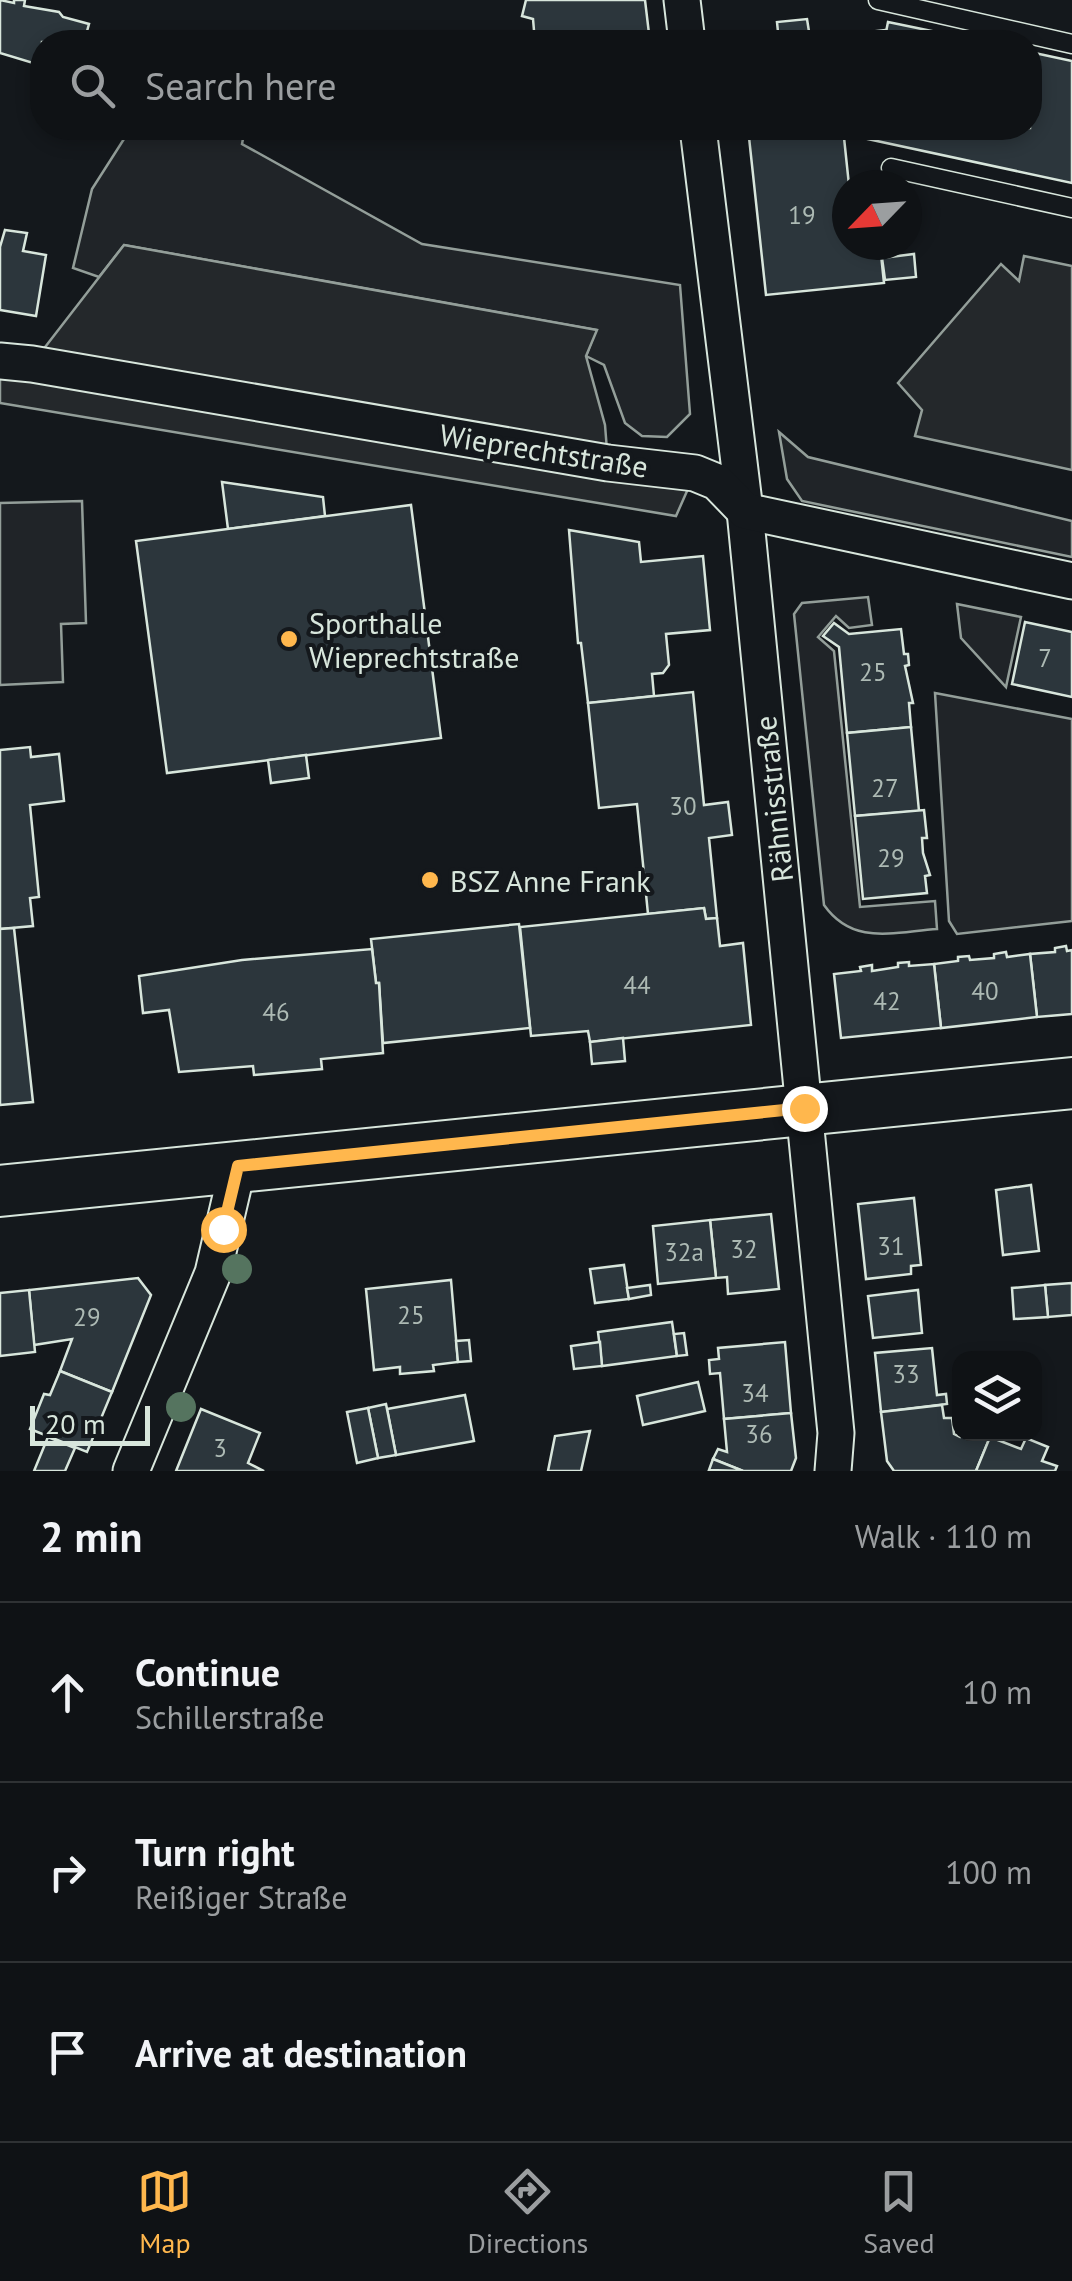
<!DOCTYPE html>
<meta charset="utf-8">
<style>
:root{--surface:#0f1215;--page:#181b1e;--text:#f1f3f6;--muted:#9b9ea0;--line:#2f3234;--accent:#ffb74d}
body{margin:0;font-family:"PT Sans",sans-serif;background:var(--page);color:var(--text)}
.controls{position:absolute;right:30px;bottom:30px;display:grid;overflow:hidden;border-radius:20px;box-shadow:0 5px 15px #0003}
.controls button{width:90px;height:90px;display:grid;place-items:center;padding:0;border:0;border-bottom:2px solid var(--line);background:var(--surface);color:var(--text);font:50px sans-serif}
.compass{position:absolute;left:832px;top:170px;width:90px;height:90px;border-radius:50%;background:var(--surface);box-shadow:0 5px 15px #0003;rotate:245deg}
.scale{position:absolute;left:30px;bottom:25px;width:120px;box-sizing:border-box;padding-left:10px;border:5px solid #d8e6dc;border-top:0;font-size:28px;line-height:35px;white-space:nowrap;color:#d8e6dc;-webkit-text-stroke:8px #14181c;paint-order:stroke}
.stop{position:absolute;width:30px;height:30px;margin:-22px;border:8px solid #ffb74d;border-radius:50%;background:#fff}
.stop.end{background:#ffb74d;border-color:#fff;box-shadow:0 2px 10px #0008}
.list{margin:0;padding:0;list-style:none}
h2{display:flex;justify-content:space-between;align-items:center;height:130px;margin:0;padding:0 40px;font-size:42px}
h2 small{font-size:32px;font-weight:400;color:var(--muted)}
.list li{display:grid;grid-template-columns:65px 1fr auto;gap:30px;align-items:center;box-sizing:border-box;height:180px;padding:0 40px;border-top:2px solid var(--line)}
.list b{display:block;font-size:38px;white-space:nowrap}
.list p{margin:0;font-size:32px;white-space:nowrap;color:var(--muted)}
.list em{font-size:32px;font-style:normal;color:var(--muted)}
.icon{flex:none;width:55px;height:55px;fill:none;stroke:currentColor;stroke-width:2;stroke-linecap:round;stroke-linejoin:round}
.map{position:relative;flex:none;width:1072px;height:1471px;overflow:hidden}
.search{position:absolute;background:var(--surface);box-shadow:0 5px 15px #0003;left:30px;right:30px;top:30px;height:110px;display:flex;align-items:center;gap:25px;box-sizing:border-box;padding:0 35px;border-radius:40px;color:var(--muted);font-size:38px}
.sheet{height:670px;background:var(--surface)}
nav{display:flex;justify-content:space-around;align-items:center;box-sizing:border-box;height:140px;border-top:2px solid var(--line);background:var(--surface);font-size:28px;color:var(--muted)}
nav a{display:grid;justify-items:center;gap:5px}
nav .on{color:var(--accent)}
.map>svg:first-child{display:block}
.green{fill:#202428;stroke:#939e99;stroke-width:2.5}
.parking{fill:#24282b;stroke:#939e99;stroke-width:2.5}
.building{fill:#2c363c;stroke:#d8e6dc;stroke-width:2.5}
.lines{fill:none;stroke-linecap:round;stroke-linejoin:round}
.lane-casing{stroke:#d8e6dc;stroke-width:21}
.street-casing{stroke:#d8e6dc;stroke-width:39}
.secondary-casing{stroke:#d8e6dc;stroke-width:54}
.lane{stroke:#14181c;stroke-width:18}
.street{stroke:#14181c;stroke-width:35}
.secondary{stroke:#14181c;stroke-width:50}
.tree{fill:#55745f}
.route{stroke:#ffb74d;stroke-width:12}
.poi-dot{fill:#ffb74d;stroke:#14181c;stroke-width:4}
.labels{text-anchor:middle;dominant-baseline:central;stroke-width:8;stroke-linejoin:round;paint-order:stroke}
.number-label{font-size:25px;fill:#adbab4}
.street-label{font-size:30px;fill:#d8e6dc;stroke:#14181c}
.poi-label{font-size:30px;fill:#d8e6dc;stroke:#14181c;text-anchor:start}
</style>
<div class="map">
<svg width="1072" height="1471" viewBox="0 0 1072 1471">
<rect width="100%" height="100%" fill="#14181c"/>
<!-- green -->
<g class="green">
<polygon points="131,128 245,128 242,144 422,244 680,285 690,414 667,437 642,436 625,423 604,365 586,356 596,330 124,245 99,277 73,268 92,189"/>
<polygon points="779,432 808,457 1072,521 1072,557 802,501 787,479"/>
<polygon points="82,501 86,623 61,624 63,682 0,685 0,503"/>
<path d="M868,597L872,625L849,628L836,616L818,637L834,651L860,907L935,901L937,929C893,932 853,946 824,905L794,614L802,603Z"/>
<polygon points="957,604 1021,617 1006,687 961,638"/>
<polygon points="935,693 1072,719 1072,921 957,934 949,921"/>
</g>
<!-- parking -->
<g class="parking">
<polygon points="124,245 597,330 586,356 605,425 608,463 695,473 676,516 0,403 0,361 32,364"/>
<polygon points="1024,256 1072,266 1072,470 915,436 922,410 898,383 1001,264 1019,281"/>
</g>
<!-- building -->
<g class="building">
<polygon points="0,0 14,3 14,0 25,0 24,6 59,12 63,17 89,24 84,42 42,42 42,68 40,65 0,53"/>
<polygon points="526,0 645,0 650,42 535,42 533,19 522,16"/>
<polygon points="807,19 810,38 834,36 834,42 771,42 779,42 777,22"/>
<polygon points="888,22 985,42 884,42"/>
<polygon points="886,30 884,42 834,42 834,36"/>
<polygon points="1030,52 1072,61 1072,183 863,138 865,128 1030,128"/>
<polygon points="748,128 843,128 849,185 847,245 880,245 884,283 766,295"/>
<polygon points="5,230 27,233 23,251 46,255 36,316 0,310 0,247"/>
<polygon points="914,254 916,277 885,280 882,258"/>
<polygon points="222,482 323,497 325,516 228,529"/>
<polygon points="411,505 441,738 167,773 136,541"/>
<polygon points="569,530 639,542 641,562 703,556 710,630 666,634 669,665 663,673 652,674 654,696 588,703 581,643 578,643"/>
<polygon points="1025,622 1072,632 1072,697 1012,684"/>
<polygon points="834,623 849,634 901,629 904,654 908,654 909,665 905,666 913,703 909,703 911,727 847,733 839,647 823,636"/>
<polygon points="693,692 704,805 728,802 732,835 709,838 717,918 706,919 704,908 648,914 637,804 599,808 588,703"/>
<polygon points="911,727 919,811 855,816 847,733"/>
<polygon points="30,747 31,757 59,754 64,801 30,805 39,897 30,898 33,926 0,929 0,750"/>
<polygon points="306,755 309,778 271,783 268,760"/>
<polygon points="924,810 927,838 922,838 923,853 930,875 925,876 927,893 863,899 855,816"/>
<polygon points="704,908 706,919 717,918 720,946 743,943 751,1025 590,1042 588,1031 531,1036 520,927"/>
<polygon points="519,924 530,1028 383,1043 379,983 376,983 371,939"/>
<polygon points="14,928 33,1102 0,1105 0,929"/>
<polygon points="1066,946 1067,951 1072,950 1072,1014 1037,1017 1030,954 1055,952 1055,948"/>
<polygon points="372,949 376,983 379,983 383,1053 321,1059 322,1069 254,1075 253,1066 179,1072 169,1010 143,1013 139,976 242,960"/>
<polygon points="1006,952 1007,957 1030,954 1037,1017 941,1028 934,964 958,961 958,957 969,956 970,960 994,958 994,954"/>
<polygon points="909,962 909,966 934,964 941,1028 841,1038 834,974 861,971 860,967 872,965 872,971 898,967 898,963"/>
<polygon points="623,1038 625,1061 592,1064 590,1042"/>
<polygon points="1031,1185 1039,1251 1003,1255 996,1190"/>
<polygon points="914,1198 921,1265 911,1266 911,1274 866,1279 858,1204"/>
<polygon points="771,1214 779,1289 728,1294 727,1277 716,1278 710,1220"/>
<polygon points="710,1220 716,1278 658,1284 653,1226"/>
<polygon points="624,1265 629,1299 595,1303 590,1269"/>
<polygon points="138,1278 151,1295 112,1392 60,1371 72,1339 34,1345 29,1290"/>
<polygon points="451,1280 458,1362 433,1365 434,1371 400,1374 400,1367 374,1370 366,1289"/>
<polygon points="1072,1283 1072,1315 1048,1317 1045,1285"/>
<polygon points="650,1285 651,1295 629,1299 627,1288"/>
<polygon points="1045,1285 1048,1317 1014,1319 1012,1288"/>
<polygon points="29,1290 35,1352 0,1356 0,1293"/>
<polygon points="918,1290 922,1333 873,1338 868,1296"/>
<polygon points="672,1322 677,1356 602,1366 598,1332"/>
<polygon points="684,1333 687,1355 677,1356 674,1334"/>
<polygon points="469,1340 471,1361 458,1362 456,1341"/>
<polygon points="600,1342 602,1366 574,1369 571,1346"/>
<polygon points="785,1342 791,1413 724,1419 720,1373 710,1374 709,1360 719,1359 718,1348"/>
<polygon points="932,1348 937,1395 946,1394 947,1404 881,1412 875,1353"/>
<polygon points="60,1371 112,1392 87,1452 30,1429 44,1394 50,1395"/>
<polygon points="698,1382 705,1411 643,1425 637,1396"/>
<polygon points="465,1395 474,1441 396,1455 387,1409"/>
<polygon points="386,1404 396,1455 378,1458 368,1408"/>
<polygon points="942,1405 944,1418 952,1418 954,1434 960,1437 962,1434 983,1434 990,1437 976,1471 894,1471 887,1461 881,1412"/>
<polygon points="368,1408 378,1458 357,1463 347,1412"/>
<polygon points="201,1409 260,1433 248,1463 264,1471 176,1471"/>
<polygon points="791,1413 796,1458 791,1471 743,1471 713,1459 718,1449 727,1452 724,1419"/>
<polygon points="590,1431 581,1471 548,1471 555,1436"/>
<polygon points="48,1437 75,1448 65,1471 34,1471"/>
<polygon points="990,1437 1021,1449 1026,1438 1048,1447 1042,1461 1057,1466 1055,1471 976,1471"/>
<polygon points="713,1459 743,1471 709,1470"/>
</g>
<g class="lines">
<!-- lane casing -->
<g class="lane-casing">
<g id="lane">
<polyline points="878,0 1072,44"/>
<polyline points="891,168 1072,208"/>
</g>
</g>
<!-- street casing -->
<g class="street-casing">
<g id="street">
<polyline points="682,0 687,42"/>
<polyline points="698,128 745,511 836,1433 833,1471"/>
<polyline points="0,361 32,364 608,463 695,473 717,482 745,511 1072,581"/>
<polyline points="131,1471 213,1273 238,1166"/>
</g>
</g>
<!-- secondary casing -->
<g class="secondary-casing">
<polyline id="secondary" points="0,1191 1072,1083"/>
</g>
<!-- lane -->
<use href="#lane" class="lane"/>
<!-- street -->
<use href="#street" class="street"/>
<!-- secondary -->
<use href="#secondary" class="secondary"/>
</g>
<!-- trees -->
<g class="tree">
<circle cx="237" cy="1269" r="15"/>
<circle cx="181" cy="1407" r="15"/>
</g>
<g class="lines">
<!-- route -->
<polyline class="route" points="223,1229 238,1166 804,1108"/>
</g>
<!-- markers -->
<g class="poi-dot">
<circle cx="289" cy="639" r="10"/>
<circle cx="430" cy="880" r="10"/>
</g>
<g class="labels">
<!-- number labels -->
<g class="number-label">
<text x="802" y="215">19</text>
<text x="1045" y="658">7</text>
<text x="873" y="672">25</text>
<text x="885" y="788">27</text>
<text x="683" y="806">30</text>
<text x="891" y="858">29</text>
<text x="637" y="985">44</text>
<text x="985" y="991">40</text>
<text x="887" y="1001">42</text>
<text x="276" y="1012">46</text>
<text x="891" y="1246">31</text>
<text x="744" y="1249">32</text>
<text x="684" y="1252">32a</text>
<text x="411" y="1315">25</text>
<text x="87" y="1317">29</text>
<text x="906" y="1374">33</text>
<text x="755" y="1393">34</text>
<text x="759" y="1434">36</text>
<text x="220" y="1448">3</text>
</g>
<!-- street labels -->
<g class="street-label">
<text transform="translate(544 450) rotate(9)">Wieprechtstraße</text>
<text transform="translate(773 799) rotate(-96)">Rähnisstraße</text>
</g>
<!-- poi labels -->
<g class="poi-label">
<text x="309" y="622">Sporthalle<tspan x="309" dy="34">Wieprechtstraße</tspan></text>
<text x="450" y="880">BSZ Anne Frank</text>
</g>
</g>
</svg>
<div class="controls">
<button><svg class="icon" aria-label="layers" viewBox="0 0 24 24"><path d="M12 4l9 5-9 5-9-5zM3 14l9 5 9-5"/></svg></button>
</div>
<svg class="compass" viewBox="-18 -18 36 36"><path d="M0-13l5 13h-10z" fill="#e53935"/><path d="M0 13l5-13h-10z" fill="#9b9ea0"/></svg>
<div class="scale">20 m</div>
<div class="stop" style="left:223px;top:1229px"></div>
<div class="stop end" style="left:804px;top:1108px"></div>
<div class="search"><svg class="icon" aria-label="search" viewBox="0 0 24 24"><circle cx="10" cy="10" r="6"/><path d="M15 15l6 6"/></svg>Search here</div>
</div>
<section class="sheet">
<h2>2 min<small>Walk · 110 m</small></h2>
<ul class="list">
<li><svg class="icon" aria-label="ahead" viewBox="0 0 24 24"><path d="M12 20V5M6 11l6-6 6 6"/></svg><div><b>Continue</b><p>Schillerstraße</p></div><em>10 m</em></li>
<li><svg class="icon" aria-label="right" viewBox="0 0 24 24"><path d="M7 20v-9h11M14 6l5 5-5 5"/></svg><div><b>Turn right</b><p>Reißiger Straße</p></div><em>100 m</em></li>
<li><svg class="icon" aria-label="arrive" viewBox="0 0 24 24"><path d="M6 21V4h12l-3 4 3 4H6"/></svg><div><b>Arrive at destination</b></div></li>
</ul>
</section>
<nav>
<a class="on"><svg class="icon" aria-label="map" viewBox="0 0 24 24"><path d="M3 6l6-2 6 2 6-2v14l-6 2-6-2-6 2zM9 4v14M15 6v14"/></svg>Map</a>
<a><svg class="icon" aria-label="directions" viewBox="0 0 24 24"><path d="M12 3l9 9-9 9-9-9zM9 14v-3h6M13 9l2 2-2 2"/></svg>Directions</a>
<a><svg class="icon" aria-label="saved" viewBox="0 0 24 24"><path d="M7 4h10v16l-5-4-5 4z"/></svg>Saved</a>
</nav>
